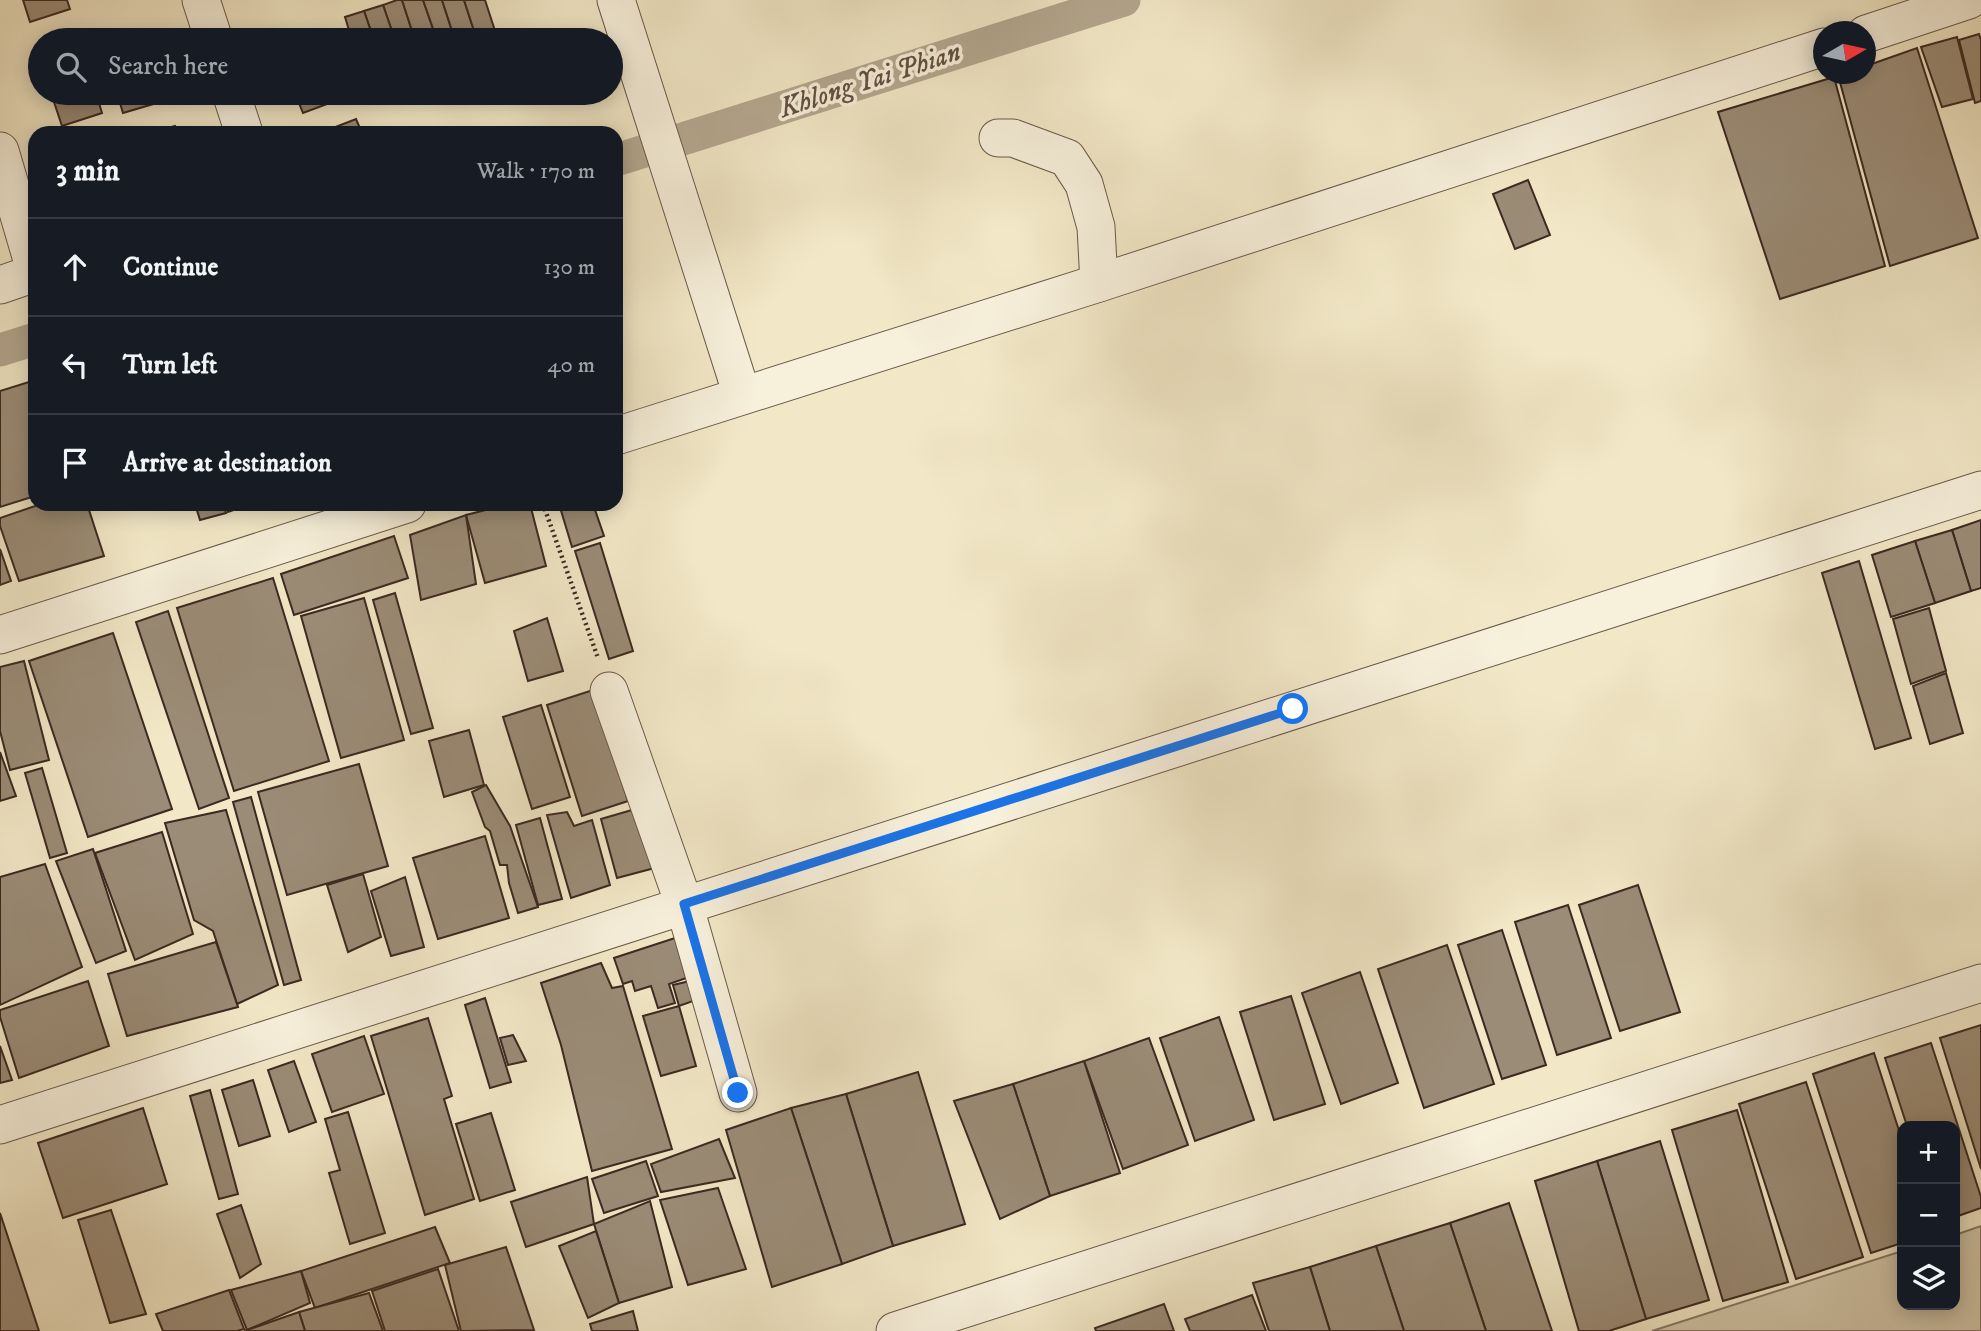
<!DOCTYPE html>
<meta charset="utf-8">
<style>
:root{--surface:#171b24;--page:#20242c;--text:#f1f3f6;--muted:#9ea1a6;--line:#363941}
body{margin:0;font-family:"IM FELL DW Pica",serif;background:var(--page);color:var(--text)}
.controls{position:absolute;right:21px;bottom:21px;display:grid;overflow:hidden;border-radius:14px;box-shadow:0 4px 18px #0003}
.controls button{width:63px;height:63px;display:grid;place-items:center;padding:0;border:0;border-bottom:2px solid var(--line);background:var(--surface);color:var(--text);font:35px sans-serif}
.compass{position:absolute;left:1813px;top:21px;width:63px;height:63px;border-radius:50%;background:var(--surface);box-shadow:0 4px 18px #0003;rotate:81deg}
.stop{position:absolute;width:21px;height:21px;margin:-16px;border:5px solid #1a73e8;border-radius:50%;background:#fff}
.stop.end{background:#1a73e8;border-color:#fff;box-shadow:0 2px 7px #0008}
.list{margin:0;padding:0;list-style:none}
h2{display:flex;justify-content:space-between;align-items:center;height:91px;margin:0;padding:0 28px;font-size:30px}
h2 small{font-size:23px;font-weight:400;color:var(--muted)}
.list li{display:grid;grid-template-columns:46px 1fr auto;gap:21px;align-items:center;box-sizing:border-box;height:98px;padding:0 28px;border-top:2px solid var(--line)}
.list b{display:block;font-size:26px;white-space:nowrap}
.list em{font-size:23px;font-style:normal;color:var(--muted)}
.icon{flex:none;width:38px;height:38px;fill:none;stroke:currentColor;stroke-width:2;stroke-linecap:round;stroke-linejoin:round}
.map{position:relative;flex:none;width:1981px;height:1331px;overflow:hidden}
.search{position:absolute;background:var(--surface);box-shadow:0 4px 18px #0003;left:28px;top:28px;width:595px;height:77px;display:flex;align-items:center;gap:18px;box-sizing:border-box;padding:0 24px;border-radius:38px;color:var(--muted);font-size:26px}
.panel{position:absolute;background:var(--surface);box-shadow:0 4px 18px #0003;left:28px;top:126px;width:595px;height:385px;border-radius:21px}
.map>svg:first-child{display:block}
.green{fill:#d3c8ab;stroke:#887866;stroke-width:2}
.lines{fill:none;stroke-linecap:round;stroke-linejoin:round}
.canal{stroke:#b4a78f;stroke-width:33}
.building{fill:#9b8c77;stroke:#3c2921;stroke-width:2}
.minor-casing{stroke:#6a594a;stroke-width:39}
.path{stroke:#3c2921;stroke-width:4.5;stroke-dasharray:2 3.5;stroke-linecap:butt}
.minor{stroke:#f7f0db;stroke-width:37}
.route{stroke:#1a73e8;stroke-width:9}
.labels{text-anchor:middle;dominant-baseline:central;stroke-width:7;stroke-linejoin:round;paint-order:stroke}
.water-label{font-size:28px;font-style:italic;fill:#604f42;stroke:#f7f0db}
</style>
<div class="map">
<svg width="1981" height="1331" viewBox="0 0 1981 1331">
<rect width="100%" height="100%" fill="#f2e8c7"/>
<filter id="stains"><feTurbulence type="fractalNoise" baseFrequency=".00286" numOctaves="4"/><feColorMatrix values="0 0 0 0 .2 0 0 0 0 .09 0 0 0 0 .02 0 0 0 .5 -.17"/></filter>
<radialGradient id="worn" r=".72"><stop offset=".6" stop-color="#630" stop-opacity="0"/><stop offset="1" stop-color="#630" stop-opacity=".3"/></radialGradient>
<!-- green -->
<polygon class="green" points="1981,1226 1981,1331 1652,1331 1902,1251 1902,1305 1955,1305 1955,1235"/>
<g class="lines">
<!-- canal -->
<g class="canal">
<polyline points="616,160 1124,0"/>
<polyline points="0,350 35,339"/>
</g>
</g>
<!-- building -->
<g class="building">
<polygon points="23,0 67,0 70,9 30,22"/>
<polygon points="397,0 402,0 415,40 395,40 383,5"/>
<polygon points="402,0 423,0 437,40 415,40"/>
<polygon points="423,0 442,0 455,40 437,40"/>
<polygon points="442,0 464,0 477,40 455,40"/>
<polygon points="464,0 485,0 497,37 486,40 477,40"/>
<polygon points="383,5 395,40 374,40 364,11"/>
<polygon points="364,11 374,40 352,40 345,17"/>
<polygon points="1979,34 1981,40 1981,101 1975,103 1959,40"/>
<polygon points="1957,37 1973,99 1942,107 1921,47"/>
<polygon points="1917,48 1978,238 1890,266 1838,75 1866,74 1866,66"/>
<polygon points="1834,77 1885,266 1780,299 1718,112"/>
<polygon points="51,93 96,93 102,113 62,126"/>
<polygon points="117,93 165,93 167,100 123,113"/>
<polygon points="295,93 344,93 346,97 303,113"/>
<polygon points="356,119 362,133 320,133"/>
<polygon points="175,126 177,133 149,133"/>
<polygon points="1528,180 1550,235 1515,249 1493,194"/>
<polygon points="35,380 35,496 0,507 0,391"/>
<polygon points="41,504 87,504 104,556 19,581 0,526 0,518"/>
<polygon points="195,504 223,504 226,513 200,520"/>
<polygon points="225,504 245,504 245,506 228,512"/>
<polygon points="509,504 530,504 546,566 485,583 466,515"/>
<polygon points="559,504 593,504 604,536 572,547"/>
<polygon points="466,515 476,584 421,600 410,535"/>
<polygon points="1981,520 1981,588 1971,591 1952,530"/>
<polygon points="1952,530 1971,591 1935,603 1915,541"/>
<polygon points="394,536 408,578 294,615 281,574"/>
<polygon points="1915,541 1935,603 1891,617 1872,555"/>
<polygon points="600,543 633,651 609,659 575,551"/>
<polygon points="0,549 11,581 0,585"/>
<polygon points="1859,561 1911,738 1875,749 1822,573"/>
<polygon points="273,578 329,761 234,791 177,608"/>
<polygon points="395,593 433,728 411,734 373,600"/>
<polygon points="364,598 404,740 341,758 301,616"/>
<polygon points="1929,608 1946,671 1911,684 1893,619"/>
<polygon points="168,611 229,798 199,809 136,622"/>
<polygon points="547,618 563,671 528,681 514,631"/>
<polygon points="113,633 172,809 88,837 29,661"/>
<polygon points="24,661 49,760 10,770 0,731 0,667"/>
<polygon points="1946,673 1963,733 1930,744 1913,686"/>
<polygon points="593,690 628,801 582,816 547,705"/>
<polygon points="541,705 570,797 532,809 503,717"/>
<polygon points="469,730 484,785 444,797 429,741"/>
<polygon points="0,752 16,796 0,801"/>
<polygon points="359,764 388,866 287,895 258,792"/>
<polygon points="42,768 67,853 50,858 25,773"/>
<polygon points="486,785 510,826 538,907 518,913 509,883 507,865 500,865 490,831 485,827 472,792"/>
<polygon points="251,797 301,980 284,985 233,802"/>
<polygon points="649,805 666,865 617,878 601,819"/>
<polygon points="226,810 278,985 237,1004 213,931 194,920 165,823"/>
<polygon points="567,812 574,826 592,820 610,885 571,898 547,815"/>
<polygon points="540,818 562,899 538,905 516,825"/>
<polygon points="162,832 193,934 135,960 95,853"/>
<polygon points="485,836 509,918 438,939 413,858"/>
<polygon points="93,849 126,951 96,963 56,861"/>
<polygon points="45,864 82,967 0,1005 0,877"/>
<polygon points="363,874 381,937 348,952 327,885"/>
<polygon points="405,877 424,947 391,956 371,891"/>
<polygon points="1638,885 1680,1012 1620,1031 1579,905"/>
<polygon points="1568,905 1611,1038 1557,1055 1515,922"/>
<polygon points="1502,930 1546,1065 1502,1079 1458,945"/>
<polygon points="684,935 689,977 669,984 675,1003 658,1008 651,986 635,991 632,981 623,984 614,958"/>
<polygon points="216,942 238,1007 127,1036 108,974"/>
<polygon points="1447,945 1494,1084 1424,1108 1378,969"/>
<polygon points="601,963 612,988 623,986 672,1149 592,1171 561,1045 541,983"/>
<polygon points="1360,972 1398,1083 1341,1104 1302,993"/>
<polygon points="88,981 109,1046 19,1078 0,1017 0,1010"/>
<polygon points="690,981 696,1000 679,1006 673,985"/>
<polygon points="1291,996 1325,1104 1274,1120 1240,1012"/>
<polygon points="485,998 511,1082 490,1088 465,1005"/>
<polygon points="679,1006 696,1066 661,1076 643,1016"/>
<polygon points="1219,1017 1254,1120 1195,1141 1160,1038"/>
<polygon points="428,1018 452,1096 444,1099 474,1199 425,1215 371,1036"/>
<polygon points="1981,1025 1981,1169 1940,1038"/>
<polygon points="513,1035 526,1061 508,1065 500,1038"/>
<polygon points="364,1036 384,1094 332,1112 312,1054"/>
<polygon points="1149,1038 1188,1145 1123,1169 1084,1061"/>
<polygon points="1931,1043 1981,1197 1981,1208 1955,1217 1955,1126 1907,1126 1885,1058"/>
<polygon points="0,1046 12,1080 0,1083"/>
<polygon points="1874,1053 1902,1140 1902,1243 1871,1253 1813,1074"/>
<polygon points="294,1061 316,1122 289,1132 268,1070"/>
<polygon points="1084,1061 1120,1173 1050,1196 1013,1084"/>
<polygon points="918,1072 965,1224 893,1246 846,1094"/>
<polygon points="253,1080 270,1136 239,1146 222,1090"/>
<polygon points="1806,1082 1863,1257 1796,1279 1739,1104"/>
<polygon points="1013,1084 1050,1196 1000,1219 954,1101"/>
<polygon points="210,1090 238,1194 219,1199 190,1096"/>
<polygon points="846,1094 893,1246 842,1264 791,1108"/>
<polygon points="143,1108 167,1184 63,1218 38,1143"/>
<polygon points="791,1108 842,1264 772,1287 726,1130"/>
<polygon points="1737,1110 1788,1282 1723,1301 1672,1130"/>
<polygon points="348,1112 385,1233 350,1244 329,1173 340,1170 325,1119"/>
<polygon points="491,1113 515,1190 480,1201 456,1124"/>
<polygon points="719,1139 735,1178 661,1192 651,1164"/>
<polygon points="1660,1141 1709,1300 1646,1319 1597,1161"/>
<polygon points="646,1161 658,1196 604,1213 592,1179"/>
<polygon points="1597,1161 1646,1319 1609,1331 1579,1331 1535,1181"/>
<polygon points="587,1177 594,1224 526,1247 511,1202"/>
<polygon points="718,1188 746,1269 688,1285 660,1200"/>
<polygon points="650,1201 672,1287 619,1303 594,1224"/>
<polygon points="1509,1203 1552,1331 1486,1331 1450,1223"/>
<polygon points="241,1205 261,1264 240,1278 217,1214"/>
<polygon points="111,1210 146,1314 110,1323 78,1220"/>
<polygon points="0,1213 39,1331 0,1331"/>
<polygon points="1450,1223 1486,1331 1404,1331 1376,1246"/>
<polygon points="435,1227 450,1263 315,1308 301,1271"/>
<polygon points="596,1231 619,1303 588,1318 559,1246"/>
<polygon points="1376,1246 1404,1331 1330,1331 1310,1267"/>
<polygon points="506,1247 534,1330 461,1331 445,1265"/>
<polygon points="1310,1267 1330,1331 1269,1331 1253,1283"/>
<polygon points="438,1269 459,1331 385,1331 372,1291"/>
<polygon points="301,1271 310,1303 247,1330 231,1290"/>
<polygon points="229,1290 244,1329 237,1331 163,1331 156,1314"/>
<polygon points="369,1293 383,1331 305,1331 299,1312"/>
<polygon points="1252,1295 1266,1331 1190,1331 1185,1319"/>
<polygon points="1164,1304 1174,1331 1096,1331 1095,1328"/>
<polygon points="633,1311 638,1331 592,1331 590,1324"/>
<polygon points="299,1312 305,1331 244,1331 247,1330"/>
</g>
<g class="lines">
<!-- minor casing -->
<g class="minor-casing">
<g id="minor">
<polyline points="201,0 214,40"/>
<polyline points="616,0 742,395"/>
<polyline points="1866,34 1969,0"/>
<polyline points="231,93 244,133"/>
<polyline points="998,138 1013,138 1067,158 1084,184 1096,227 1099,283"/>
<polyline points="0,151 35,270"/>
<polyline points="0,285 35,273"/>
<polyline points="616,436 1099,283 1824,47"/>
<polyline points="0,635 407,504"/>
<polyline points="609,691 684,904 738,1093"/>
<polyline points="0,1125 1981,490"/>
<polyline points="895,1331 1981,983"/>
</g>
</g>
<!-- path -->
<polyline class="path" points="543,504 598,658"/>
<!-- minor -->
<use href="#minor" class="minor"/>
</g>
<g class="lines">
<!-- route -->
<polyline class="route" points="738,1093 684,904 1293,709"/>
</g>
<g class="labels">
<!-- water labels -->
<g class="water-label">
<text transform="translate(870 80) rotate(-18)">Khlong Yai Phian</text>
</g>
</g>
<rect width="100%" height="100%" filter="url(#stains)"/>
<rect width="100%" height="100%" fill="url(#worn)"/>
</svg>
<div class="controls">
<button>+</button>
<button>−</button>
<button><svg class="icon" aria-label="layers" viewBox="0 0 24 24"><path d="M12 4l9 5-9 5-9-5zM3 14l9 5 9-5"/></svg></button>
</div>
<svg class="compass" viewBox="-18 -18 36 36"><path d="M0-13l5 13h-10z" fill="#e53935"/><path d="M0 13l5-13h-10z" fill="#9ea1a6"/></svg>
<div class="stop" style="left:1293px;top:709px"></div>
<div class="stop end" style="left:738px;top:1093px"></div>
<div class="search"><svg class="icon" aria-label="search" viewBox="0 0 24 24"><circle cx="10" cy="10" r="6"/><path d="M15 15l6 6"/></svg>Search here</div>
<section class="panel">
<h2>3 min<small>Walk · 170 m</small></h2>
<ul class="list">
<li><svg class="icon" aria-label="ahead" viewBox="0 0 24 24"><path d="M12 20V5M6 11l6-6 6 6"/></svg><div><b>Continue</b></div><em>130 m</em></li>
<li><svg class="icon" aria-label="left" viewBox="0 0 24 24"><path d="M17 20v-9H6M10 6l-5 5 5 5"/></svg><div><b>Turn left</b></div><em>40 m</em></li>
<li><svg class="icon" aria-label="arrive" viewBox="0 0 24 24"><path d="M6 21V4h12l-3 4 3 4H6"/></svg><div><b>Arrive at destination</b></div></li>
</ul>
</section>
</div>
